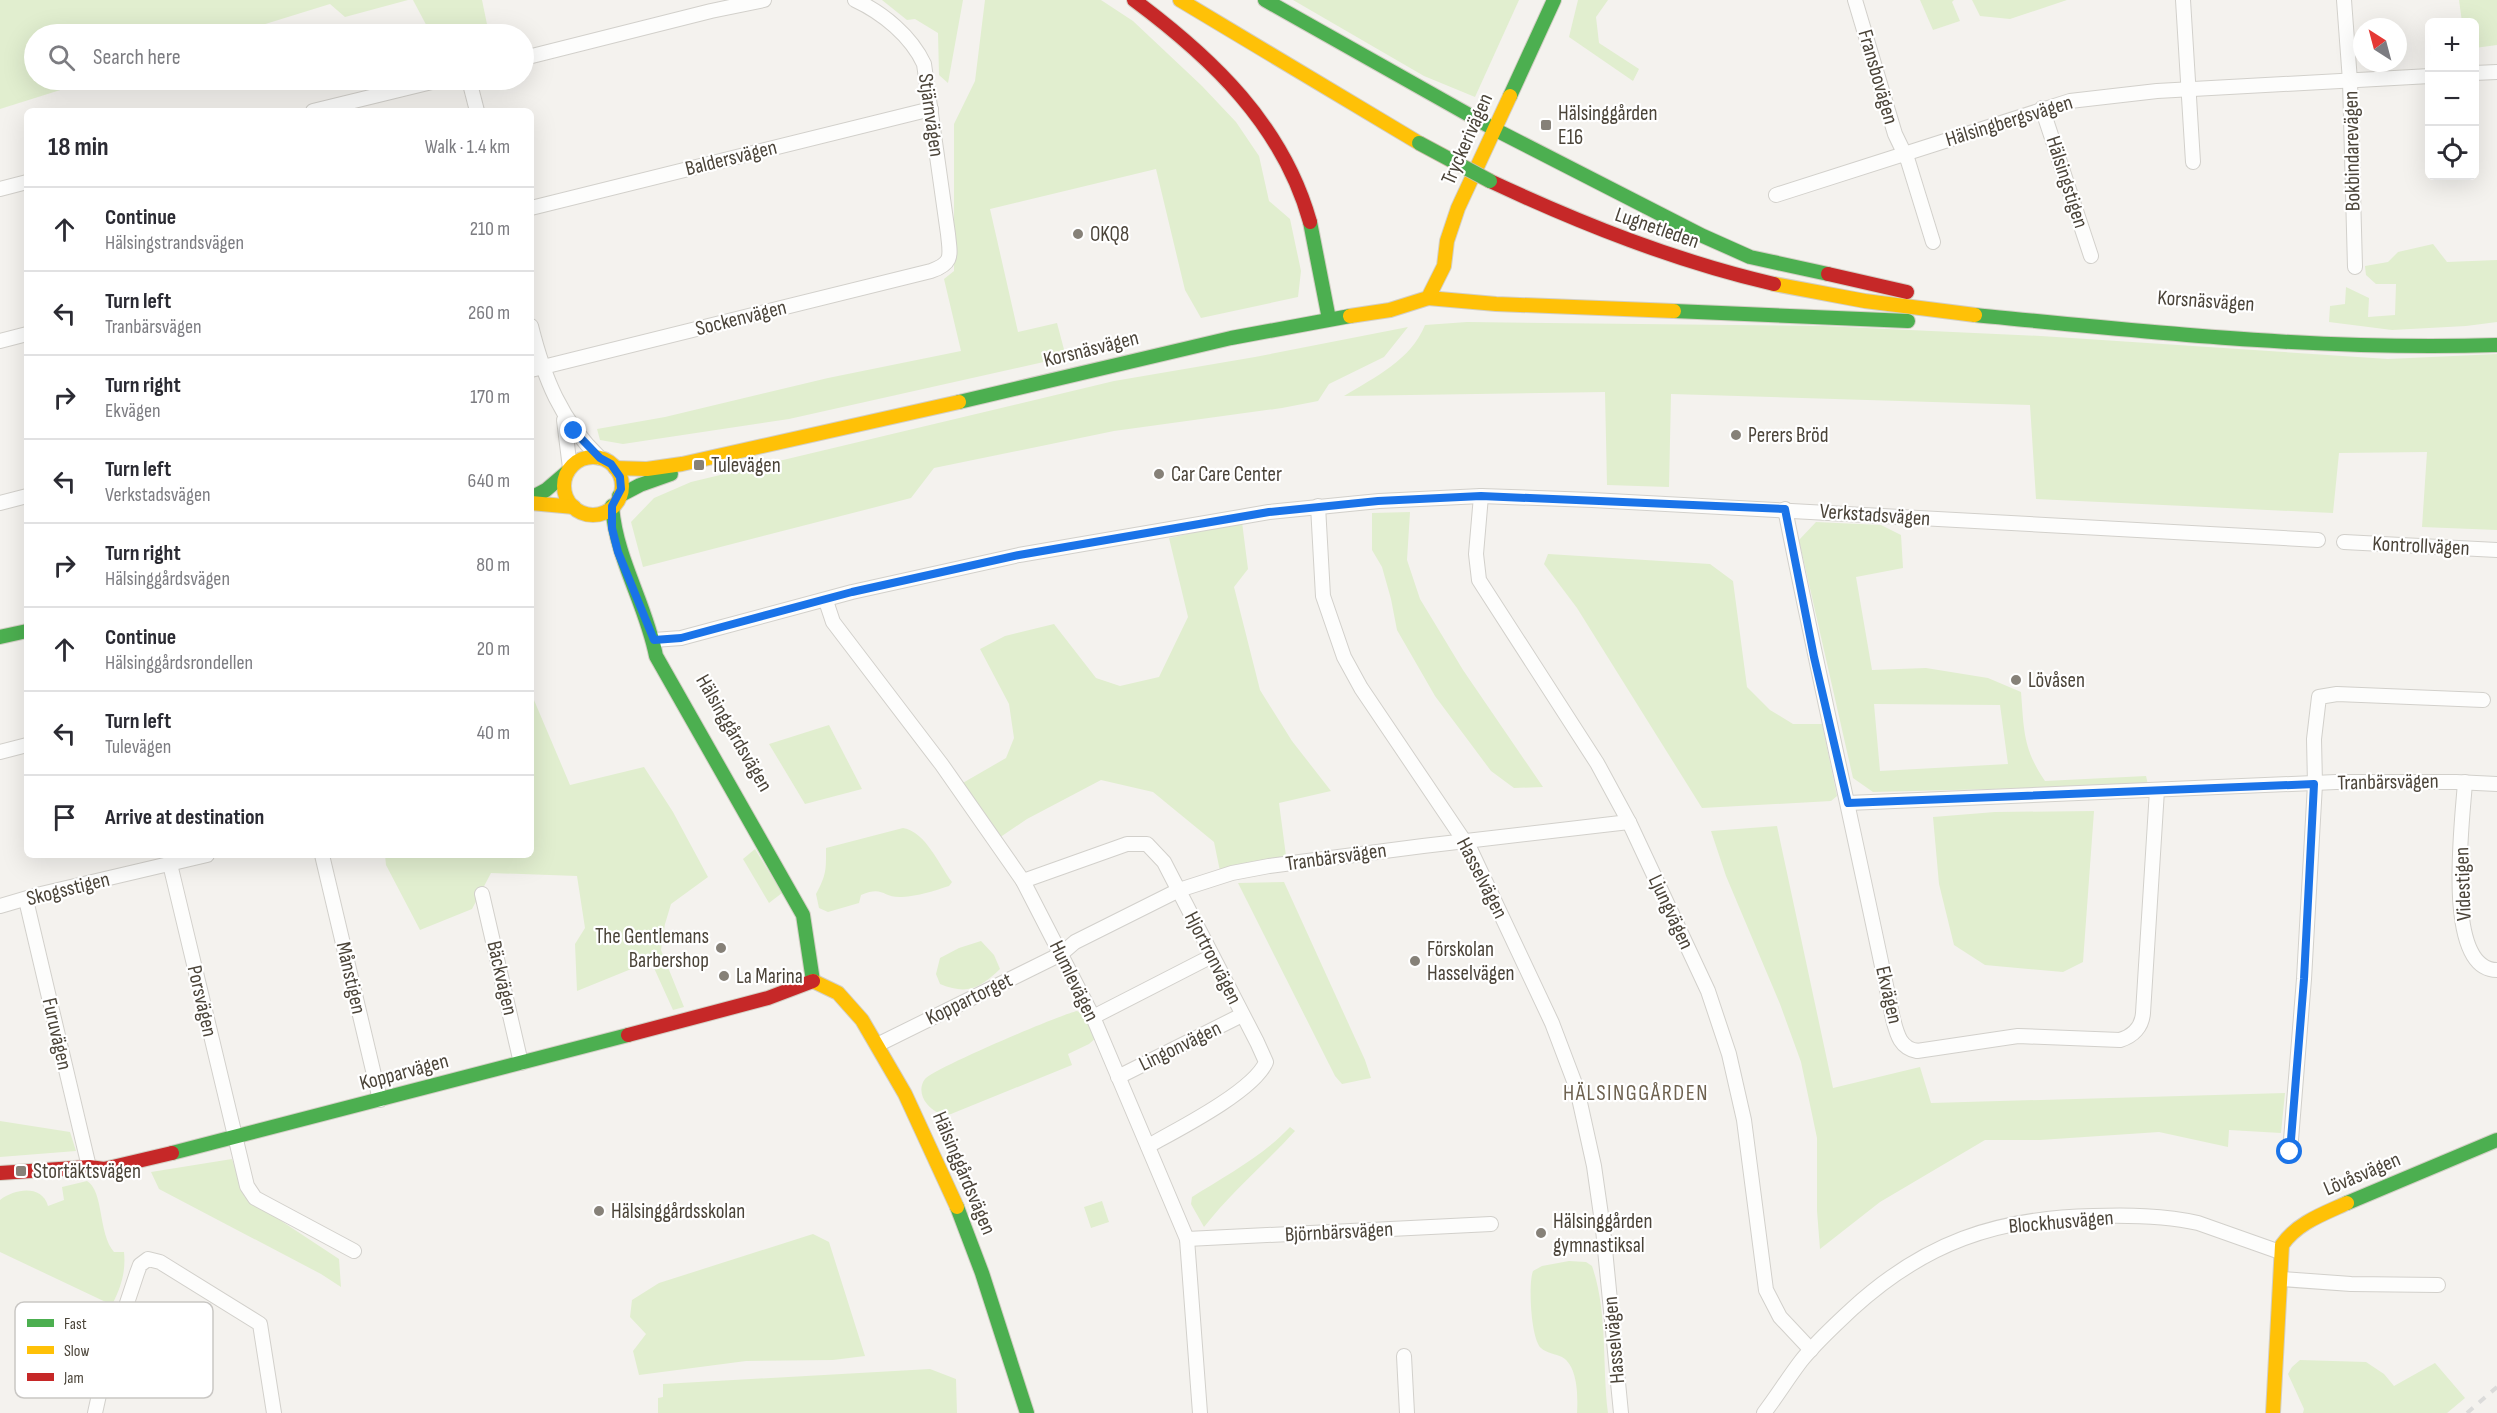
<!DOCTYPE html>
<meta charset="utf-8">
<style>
:root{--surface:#fff;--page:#f2f2f3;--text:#2b2b33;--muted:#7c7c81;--line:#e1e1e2}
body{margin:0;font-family:"Sofia Sans Condensed",sans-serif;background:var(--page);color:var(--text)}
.controls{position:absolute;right:18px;top:18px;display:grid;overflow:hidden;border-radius:9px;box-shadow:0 6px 24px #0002}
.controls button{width:54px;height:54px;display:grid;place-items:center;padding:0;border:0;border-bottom:2px solid var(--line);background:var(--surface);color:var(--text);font:30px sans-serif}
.compass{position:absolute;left:2353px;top:18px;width:54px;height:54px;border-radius:50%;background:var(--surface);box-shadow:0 6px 24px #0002;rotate:324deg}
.stop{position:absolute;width:18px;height:18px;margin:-14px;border:4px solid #1a73e8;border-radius:50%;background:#fff}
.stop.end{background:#1a73e8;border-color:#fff;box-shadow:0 2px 6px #0008}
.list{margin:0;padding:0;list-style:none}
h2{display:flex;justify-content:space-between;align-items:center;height:78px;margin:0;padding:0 24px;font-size:26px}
h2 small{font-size:20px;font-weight:400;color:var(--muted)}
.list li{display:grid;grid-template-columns:39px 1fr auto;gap:18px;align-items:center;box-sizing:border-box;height:84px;padding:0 24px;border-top:2px solid var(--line)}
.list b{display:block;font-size:22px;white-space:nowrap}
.list p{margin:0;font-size:20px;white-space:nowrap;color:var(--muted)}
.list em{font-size:20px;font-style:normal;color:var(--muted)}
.icon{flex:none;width:33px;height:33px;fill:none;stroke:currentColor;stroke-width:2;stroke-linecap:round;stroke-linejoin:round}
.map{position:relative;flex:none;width:2497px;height:1413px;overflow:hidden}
.search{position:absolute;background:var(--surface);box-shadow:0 6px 24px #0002;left:24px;top:24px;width:510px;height:66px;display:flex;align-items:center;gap:15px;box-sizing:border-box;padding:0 21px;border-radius:33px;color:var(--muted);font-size:22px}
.panel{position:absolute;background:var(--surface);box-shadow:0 6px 24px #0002;left:24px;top:108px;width:510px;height:750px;border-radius:9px}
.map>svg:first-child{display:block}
.green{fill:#e1eecf;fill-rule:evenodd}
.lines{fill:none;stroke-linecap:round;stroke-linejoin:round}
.street-casing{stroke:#d2d0cb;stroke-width:16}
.fast-casing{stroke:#d3cfc5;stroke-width:16}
.slow-casing{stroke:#d3cfc5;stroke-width:16}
.jam-casing{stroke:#d3cfc5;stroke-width:16}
.street{stroke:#fdfdfc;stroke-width:14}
.fast{stroke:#4caf50;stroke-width:14}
.slow{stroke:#ffc107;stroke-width:14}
.jam{stroke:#c62828;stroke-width:14}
.rail{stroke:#dbdbda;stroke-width:4;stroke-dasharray:8 8;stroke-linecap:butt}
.fast-bridge-casing{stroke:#ccbfa9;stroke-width:16;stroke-linecap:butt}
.fast-bridge{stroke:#4caf50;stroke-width:14}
.route{stroke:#1a73e8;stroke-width:8}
.poi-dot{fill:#868178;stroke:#fff;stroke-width:2}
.labels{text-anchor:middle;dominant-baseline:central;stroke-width:4.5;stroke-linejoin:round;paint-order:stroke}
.street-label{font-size:21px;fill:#4b4439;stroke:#fff}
.poi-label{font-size:21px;fill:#4b4439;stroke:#fff;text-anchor:start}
.neighbourhood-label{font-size:22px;letter-spacing:1.5px;fill:#6e6250;stroke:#fff}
.key{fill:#fff;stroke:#c9c7c4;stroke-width:1.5}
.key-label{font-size:16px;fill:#4b4439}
</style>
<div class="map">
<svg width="2497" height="1413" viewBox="0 0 2497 1413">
<rect width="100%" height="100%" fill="#f4f2ee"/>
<!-- green -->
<g class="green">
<polygon points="0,0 408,0 345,17 330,4 233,34 34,34 34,80 92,80 0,109"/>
<polygon points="413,0 482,0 489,34 431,34"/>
<polygon points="882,0 963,0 948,83 939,75 938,33 915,19 907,20"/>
<polygon points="985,0 1101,0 1133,21 1202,86 1236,122 1259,156 1269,201 1290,219 1301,271 1298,297 1201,318 1185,290 1156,169 990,209 1018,332 1057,323 1066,357 789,419 623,444 600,440 597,429 665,417 828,378 961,351 944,279 954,271 954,124 975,81"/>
<polygon points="1293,0 1519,0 1475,97 1424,76"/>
<polygon points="1578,0 1608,0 1596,17 1599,43 1639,69 1633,81 1569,37"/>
<polygon points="1920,0 1954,0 1952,2 1960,21 1933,30"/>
<polygon points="1972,0 2067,0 2010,19 1980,16"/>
<polygon points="2459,0 2497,0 2497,45 2475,48 2474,22 2462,22"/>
<polygon points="2433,244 2447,262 2497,260 2497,322 2466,326 2392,330 2329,322 2330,306 2345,304 2346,287 2369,298 2368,317 2395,315 2396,284 2376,284 2366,275 2365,266 2388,262 2398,252"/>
<path d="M1467,322L1823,326L2041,336L2388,359L2497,354V530L2422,527L2427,452L2339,453L2333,513L2036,499L2030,405L1671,394L1669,487L1607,485L1605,392L1344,396C1375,377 1411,360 1425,325Z"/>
<polygon points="1408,327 1384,357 1329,384 1318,401 1282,408 1114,431 934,468 911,498 643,567 631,522 654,498 691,482 1114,381 1255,357"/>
<polygon points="1410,512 1407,560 1420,599 1463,670 1543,787 1514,788 1491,771 1435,696 1397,630 1391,599 1382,567 1372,550 1372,513"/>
<polygon points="1242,522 1248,569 1234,587 1260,690 1292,741 1331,791 1279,803 1286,856 1220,871 1214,842 1153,792 1101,780 1027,819 999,838 961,784 1006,758 1014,738 1009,704 980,649 1005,636 1054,624 1096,678 1120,686 1159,677 1188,617 1169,538"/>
<path d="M1816,522L1881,525L1901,535L1903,568L1856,577L1872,670L1926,668L1988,678L2021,692C2024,730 2023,749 2045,781L2146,776L2148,785L1873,792L1853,778L1799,540ZM1874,704L2000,705L2008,764L1880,771Z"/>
<polygon points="1548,554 1710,564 1733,581 1747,687 1770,710 1793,724 1822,724 1837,796 1831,801 1702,808 1577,608 1544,564"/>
<polygon points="531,693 570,785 644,767 673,812 708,877 671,904 665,924 661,950 684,1007 673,1010 654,968 646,963 577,991 575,944 585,928 577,876 491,873 472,909 420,930 386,865 385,855 531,855"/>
<polygon points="829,725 862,789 805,804 769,744"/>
<polygon points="2094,811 2083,962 2063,972 1985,965 1954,945 1939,884 1933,817 1995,812"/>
<polygon points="1777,826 1833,1088 1920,1067 1931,1103 2285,1093 2281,1133 2229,1130 2228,1147 2159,1132 2040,1140 1985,1140 1880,1202 1820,1249 1817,1211 1817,1138 1801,1062 1780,1004 1726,876 1711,831"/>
<path d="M903,828C926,832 939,865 952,882L949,886C934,891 918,896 902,897C882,898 884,885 861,895L859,903L828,912L819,908L816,894C827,874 826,869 826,848Z"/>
<polygon points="755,849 782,893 769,903 743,859"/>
<polygon points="1284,882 1365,1060 1371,1078 1342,1084 1335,1076 1238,883"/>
<path d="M981,941L994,955L1000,969C979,989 967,995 940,984L936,974L940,958L959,948Z"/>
<path d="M1077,1011L1085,1015L1097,1037L1089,1044L1068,1054L1072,1065L951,1114C940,1115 934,1112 927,1104C921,1097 919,1087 925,1079C933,1069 1059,1015 1077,1011Z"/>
<polygon points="0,1121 70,1132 76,1151 0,1157"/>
<path d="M1290,1127L1295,1131C1265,1164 1231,1192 1204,1227L1191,1204L1192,1197C1225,1176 1263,1156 1290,1127Z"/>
<polygon points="232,1159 245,1197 339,1259 341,1287 321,1274 159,1189 151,1172"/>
<path d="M87,1181C104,1191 98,1234 114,1252H124C126,1272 121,1287 112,1305L0,1252V1200C16,1188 42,1185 48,1206L64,1200L62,1187Z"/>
<polygon points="1102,1201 1109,1222 1091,1228 1084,1207"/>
<polygon points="813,1234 829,1242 865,1356 833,1360 746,1361 639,1375 633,1351 646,1334 630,1317 632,1300 659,1283"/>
<path d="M1569,1261L1586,1262L1592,1266C1608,1312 1602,1365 1608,1413H1577C1578,1397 1578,1366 1562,1357C1556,1354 1546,1353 1541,1348C1531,1339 1528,1284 1533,1271L1542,1266Z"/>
<polygon points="2300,1360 2366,1362 2384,1374 2394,1386 2435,1363 2465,1398 2447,1413 2303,1413 2304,1409 2288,1374 2292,1367"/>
<polygon points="930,1369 956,1379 957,1413 658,1413 658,1398 663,1397 663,1384"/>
</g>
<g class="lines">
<!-- street casing -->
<g class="street-casing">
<g id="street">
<polyline points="1855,0 1895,134 1908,161 1933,242"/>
<polyline points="2183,0 2193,162"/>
<polyline points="2344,0 2350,81 2355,267"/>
<polyline points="524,58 711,11 764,0"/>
<polyline points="2474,73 2497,72"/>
<polyline points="469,80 477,111"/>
<polyline points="2042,108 2091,256"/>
<polyline points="313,111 440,80"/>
<polyline points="0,189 27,182"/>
<polyline points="1776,195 2070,101 2157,91 2430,76"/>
<polyline points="531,208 931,109"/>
<path d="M531,326C544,378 561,421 600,458"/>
<polyline points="0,341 27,334"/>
<path d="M531,370L931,271C954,263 950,255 948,234L924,64C911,36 883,13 855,0"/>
<polyline points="564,420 570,468"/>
<polyline points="1481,496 1476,554 1479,580 1597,763 1629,822 1708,991 1729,1054 1744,1120 1766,1290 1780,1317 1811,1350"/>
<polyline points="0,503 27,496"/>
<polyline points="1318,506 1323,596 1344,657 1361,688 1471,851 1552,1023 1577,1089 1594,1166 1603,1229 1621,1413"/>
<path d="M1785,509C1819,679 1858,849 1893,1019C1897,1034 1900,1048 1917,1051L2018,1036L2120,1040C2133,1036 2142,1027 2143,1013L2157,790"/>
<polyline points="2344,542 2497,550"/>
<polyline points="826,601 833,622 942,765 1023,881 1093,1017 1187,1239 1200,1413"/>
<polyline points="654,640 681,638 852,592 1019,555 1269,512 1379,501 1481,496 1592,500 2318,540"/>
<polyline points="0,752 27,745"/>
<path d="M2465,782C2463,817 2442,970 2497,970"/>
<polyline points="1848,803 2336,782 2456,782 2497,784"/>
<polyline points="322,855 380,1100"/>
<polyline points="170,864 247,1186 255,1198 354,1251"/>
<path d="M1023,881L1127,844H1147L1164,862L1257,1042L1266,1062C1254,1091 1177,1130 1148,1146"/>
<polyline points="482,894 521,1063"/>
<polyline points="26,900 89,1167"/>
<polyline points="0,906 41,894 207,855"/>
<polyline points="1093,1017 1212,956"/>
<polyline points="877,1045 1061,954 1075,942 1179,890 1232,873 1269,866 1423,846 1629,822"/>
<polyline points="1118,1077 1242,1015"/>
<polyline points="2290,1152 2304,979 2315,784 2314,739 2319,697 2337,694 2483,700"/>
<polyline points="1187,1239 1491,1224"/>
<polyline points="2281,1279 2351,1284 2438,1285"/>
<polyline points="1404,1356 1407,1413"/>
<polyline points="95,1413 104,1372 137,1273 140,1265 148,1259 160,1262 260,1324 274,1413"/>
<path d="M1764,1413C1777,1396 1788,1378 1801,1361C1816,1342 1835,1325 1852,1309C1924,1243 1996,1218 2093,1216C2127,1215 2164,1215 2198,1223L2280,1252"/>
</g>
</g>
<!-- fast casing -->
<g class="fast-casing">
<g id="fast">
<polyline points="1265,0 1494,129 1703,236 1750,257 1828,274"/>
<polyline points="1510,96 1554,0"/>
<polyline points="1310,222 1329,319"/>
<polyline points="1674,311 1908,321"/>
<path d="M1975,315C2148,332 2323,351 2497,345"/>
<polyline points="959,402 1231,338 1350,316"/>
<polyline points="619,496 640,485 671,474"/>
<polyline points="531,498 546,490 567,472"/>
<path d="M612,506C616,559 646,604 656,656L803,915L813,981"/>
<polyline points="0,637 27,631"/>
<polyline points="172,1153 628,1035"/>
<polyline points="2347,1203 2497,1140"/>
<polyline points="957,1207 982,1273 1027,1413"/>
</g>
</g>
<!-- slow casing -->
<g class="slow-casing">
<g id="slow">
<polyline points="1180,0 1419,143"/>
<polyline points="1774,284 1865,301 1975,315"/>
<polyline points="1428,298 1496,304 1674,311"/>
<polyline points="1350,316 1390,310 1428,298 1444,266 1447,241 1458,208 1510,96"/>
<circle cx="593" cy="486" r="29"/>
<polyline points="615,468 647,469 682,464 959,402"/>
<polyline points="531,503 574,507"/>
<polyline points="813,981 838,993 862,1020 905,1094 957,1207"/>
<path d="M2273,1413L2282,1245C2297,1223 2323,1214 2347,1203"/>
</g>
</g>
<!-- jam casing -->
<g class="jam-casing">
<g id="jam">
<path d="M1134,0C1212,58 1283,125 1310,222"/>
<path d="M1490,181C1582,224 1675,261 1774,284"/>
<polyline points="1828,274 1907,292"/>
<polyline points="628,1035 768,998 813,981"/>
<polyline points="0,1173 89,1167 104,1169 172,1153"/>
</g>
</g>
<!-- street -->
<use href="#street" class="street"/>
<!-- fast -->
<use href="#fast" class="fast"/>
<!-- slow -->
<use href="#slow" class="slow"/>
<!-- jam -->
<use href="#jam" class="jam"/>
<!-- rail -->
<polyline class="rail" points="2467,1413 2497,1387"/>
<!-- fast-bridge casing -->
<g class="fast-bridge-casing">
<polyline id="fast-bridge" points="1419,143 1490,181"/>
</g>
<!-- fast-bridge -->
<use href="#fast-bridge" class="fast-bridge"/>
</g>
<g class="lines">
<!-- route -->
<polyline class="route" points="574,431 600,458 611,464 620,477 621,489 612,506 612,528 618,552 654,640 681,638 852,592 1019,555 1269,512 1378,501 1481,496 1785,509 1814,657 1848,803 2314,784 2304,979 2290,1152"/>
</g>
<!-- markers -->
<g class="poi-dot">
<rect x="1540" y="119" width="12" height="12" rx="3"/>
<circle cx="1078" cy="234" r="6"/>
<circle cx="1736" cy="435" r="6"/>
<rect x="693" y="459" width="12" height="12" rx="3"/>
<circle cx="1159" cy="474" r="6"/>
<circle cx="2016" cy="680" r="6"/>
<circle cx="721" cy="948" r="6"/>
<circle cx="1415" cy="961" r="6"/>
<circle cx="724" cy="976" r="6"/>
<rect x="15" y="1165" width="12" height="12" rx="3"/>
<circle cx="599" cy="1211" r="6"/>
<circle cx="1541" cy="1233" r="6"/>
</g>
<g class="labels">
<!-- street labels -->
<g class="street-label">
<text transform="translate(1878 77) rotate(74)">Fransbovägen</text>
<text transform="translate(931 115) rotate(82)">Stjärnvägen</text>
<text transform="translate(2009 121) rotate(-17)">Hälsingbergsvägen</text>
<text transform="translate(1467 139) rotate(-66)">Tryckerivägen</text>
<text transform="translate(2352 151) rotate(-91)">Bokbindarevägen</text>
<text transform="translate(731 158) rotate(-14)">Baldersvägen</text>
<text transform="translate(2067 182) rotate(72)">Hälsingstigen</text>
<text transform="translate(1657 228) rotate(19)">Lugnetleden</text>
<text transform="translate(2206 301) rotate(4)">Korsnäsvägen</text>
<text transform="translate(741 318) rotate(-14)">Sockenvägen</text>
<text transform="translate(1091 349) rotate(-14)">Korsnäsvägen</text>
<text transform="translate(1875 515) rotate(4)">Verkstadsvägen</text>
<text transform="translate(2421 546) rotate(3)">Kontrollvägen</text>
<text transform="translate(734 733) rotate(60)">Hälsinggårdsvägen</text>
<text transform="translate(2388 782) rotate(-1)">Tranbärsvägen</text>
<text transform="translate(1336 857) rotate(-8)">Tranbärsvägen</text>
<text transform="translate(1482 878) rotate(63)">Hasselvägen</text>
<text transform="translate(2463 884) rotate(-92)">Videstigen</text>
<text transform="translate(68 889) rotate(-14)">Skogsstigen</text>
<text transform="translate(1671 912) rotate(65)">Ljungvägen</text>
<text transform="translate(1213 958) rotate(63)">Hjortronvägen</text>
<text transform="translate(351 978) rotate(77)">Månstigen</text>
<text transform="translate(502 978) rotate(77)">Bäckvägen</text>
<text transform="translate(1074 981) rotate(64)">Humlevägen</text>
<text transform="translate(1889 995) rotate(77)">Ekvägen</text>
<text transform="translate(969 999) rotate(-26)">Koppartorget</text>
<text transform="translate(202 1001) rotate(77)">Porsvägen</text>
<text transform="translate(57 1034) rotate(77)">Furuvägen</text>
<text transform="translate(1180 1046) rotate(-26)">Lingonvägen</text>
<text transform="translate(404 1072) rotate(-15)">Kopparvägen</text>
<text transform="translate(964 1173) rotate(67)">Hälsinggårdsvägen</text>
<text transform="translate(2362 1174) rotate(-23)">Lövåsvägen</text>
<text transform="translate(2061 1222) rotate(-5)">Blockhusvägen</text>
<text transform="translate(1339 1232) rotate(-3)">Björnbärsvägen</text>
<text transform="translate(1614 1340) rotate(-95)">Hasselvägen</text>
</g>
<!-- poi labels -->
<g class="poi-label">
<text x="1558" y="113">Hälsinggården<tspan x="1558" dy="24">E16</tspan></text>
<text x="1090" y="234">OKQ8</text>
<text x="1748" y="435">Perers Bröd</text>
<text x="711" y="465">Tulevägen</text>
<text x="1171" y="474">Car Care Center</text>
<text x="2028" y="680">Lövåsen</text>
<text x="709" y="936" text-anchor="end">The Gentlemans<tspan x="709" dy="24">Barbershop</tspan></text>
<text x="1427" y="949">Förskolan<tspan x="1427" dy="24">Hasselvägen</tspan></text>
<text x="736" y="976">La Marina</text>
<text x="33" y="1171">Stortäktsvägen</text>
<text x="611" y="1211">Hälsinggårdsskolan</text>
<text x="1553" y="1221">Hälsinggården<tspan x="1553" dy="24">gymnastiksal</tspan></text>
</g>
<!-- neighbourhood labels -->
<g class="neighbourhood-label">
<text x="1636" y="1093">HÄLSINGGÅRDEN</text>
</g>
</g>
<!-- legend -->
<rect x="15" y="1302" width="198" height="96" rx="9" class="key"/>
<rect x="27" y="1319" width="27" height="8" fill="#4caf50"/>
<rect x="27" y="1346" width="27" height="8" fill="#ffc107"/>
<rect x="27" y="1373" width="27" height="8" fill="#c62828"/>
<g class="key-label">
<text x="64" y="1329">Fast</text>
<text x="64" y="1356">Slow</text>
<text x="64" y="1383">Jam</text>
</g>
</svg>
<div class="controls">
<button>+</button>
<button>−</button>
<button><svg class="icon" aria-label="locate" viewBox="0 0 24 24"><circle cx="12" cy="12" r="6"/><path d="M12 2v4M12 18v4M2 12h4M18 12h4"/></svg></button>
</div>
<svg class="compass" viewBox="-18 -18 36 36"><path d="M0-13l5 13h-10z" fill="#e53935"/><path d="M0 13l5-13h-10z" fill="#7c7c81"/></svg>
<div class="stop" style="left:2290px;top:1152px"></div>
<div class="stop end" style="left:574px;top:431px"></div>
<div class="search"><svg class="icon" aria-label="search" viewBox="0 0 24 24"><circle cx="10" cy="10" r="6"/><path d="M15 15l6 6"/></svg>Search here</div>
<section class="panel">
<h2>18 min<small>Walk · 1.4 km</small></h2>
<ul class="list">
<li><svg class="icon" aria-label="ahead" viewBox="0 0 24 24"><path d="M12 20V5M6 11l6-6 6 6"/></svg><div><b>Continue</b><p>Hälsingstrandsvägen</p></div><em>210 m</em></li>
<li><svg class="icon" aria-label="left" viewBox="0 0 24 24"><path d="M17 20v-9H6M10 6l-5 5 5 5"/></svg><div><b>Turn left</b><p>Tranbärsvägen</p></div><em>260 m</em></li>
<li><svg class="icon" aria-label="right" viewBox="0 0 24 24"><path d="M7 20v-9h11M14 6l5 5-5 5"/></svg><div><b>Turn right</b><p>Ekvägen</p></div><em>170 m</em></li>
<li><svg class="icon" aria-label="left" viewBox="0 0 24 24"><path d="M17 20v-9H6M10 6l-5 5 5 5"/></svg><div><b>Turn left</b><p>Verkstadsvägen</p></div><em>640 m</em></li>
<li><svg class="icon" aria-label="right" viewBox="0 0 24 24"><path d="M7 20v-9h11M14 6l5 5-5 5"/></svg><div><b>Turn right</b><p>Hälsinggårdsvägen</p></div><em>80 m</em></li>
<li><svg class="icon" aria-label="ahead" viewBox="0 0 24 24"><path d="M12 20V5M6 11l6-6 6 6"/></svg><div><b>Continue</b><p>Hälsinggårdsrondellen</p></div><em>20 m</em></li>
<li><svg class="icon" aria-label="left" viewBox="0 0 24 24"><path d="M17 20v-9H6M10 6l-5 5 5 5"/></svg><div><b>Turn left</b><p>Tulevägen</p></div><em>40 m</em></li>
<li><svg class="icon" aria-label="arrive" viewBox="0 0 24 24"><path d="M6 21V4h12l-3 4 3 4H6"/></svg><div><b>Arrive at destination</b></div></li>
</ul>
</section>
</div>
